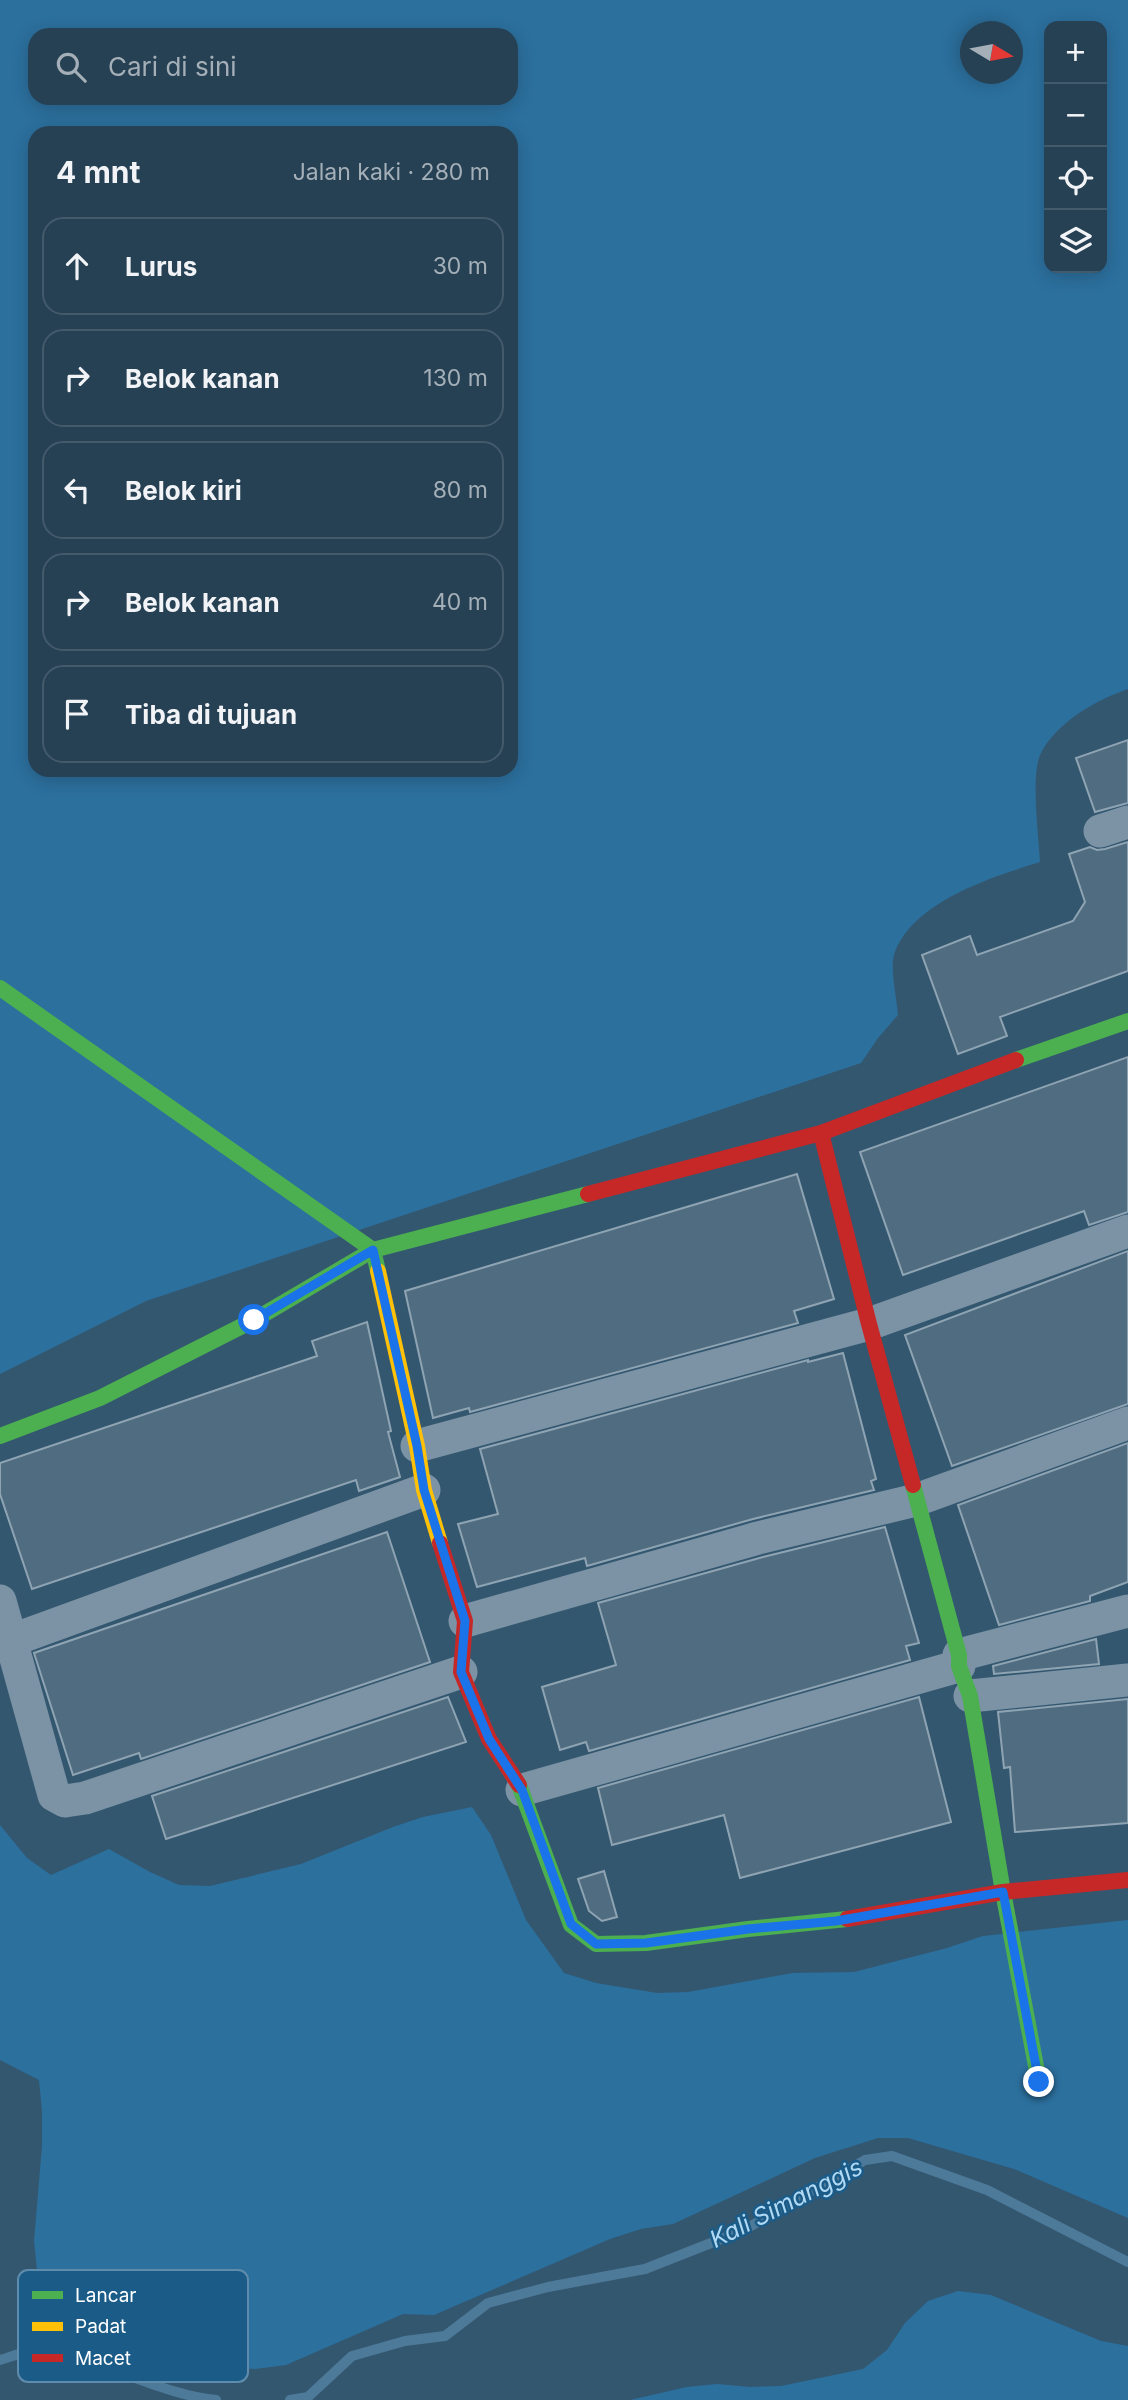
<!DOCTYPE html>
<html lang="id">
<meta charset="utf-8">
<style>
:root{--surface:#274154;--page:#2f485a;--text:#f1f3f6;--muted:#a4afb8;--line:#435a6b}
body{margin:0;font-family:Inter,sans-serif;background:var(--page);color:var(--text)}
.controls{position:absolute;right:21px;top:21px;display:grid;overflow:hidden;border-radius:14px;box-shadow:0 4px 18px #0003}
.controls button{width:63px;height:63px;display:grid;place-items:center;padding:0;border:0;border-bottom:2px solid var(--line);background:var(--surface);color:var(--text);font:35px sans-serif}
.compass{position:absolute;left:960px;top:21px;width:63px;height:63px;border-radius:50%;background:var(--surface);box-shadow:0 4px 18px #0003;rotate:100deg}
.stop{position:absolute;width:21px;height:21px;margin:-16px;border:5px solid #1a73e8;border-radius:50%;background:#fff}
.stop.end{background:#1a73e8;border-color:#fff;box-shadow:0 2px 7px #0008}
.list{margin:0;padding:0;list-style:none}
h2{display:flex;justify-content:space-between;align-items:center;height:91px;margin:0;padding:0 28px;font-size:30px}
h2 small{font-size:23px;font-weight:400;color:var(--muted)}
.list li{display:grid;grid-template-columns:46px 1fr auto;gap:21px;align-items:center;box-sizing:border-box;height:98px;margin:0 14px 14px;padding:0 14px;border:2px solid var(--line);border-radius:21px}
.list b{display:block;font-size:26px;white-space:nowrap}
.list em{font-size:23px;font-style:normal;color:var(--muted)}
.icon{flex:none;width:38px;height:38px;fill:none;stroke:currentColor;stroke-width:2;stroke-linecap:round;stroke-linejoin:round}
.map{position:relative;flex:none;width:1128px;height:2400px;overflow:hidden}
.search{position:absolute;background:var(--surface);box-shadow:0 4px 18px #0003;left:28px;top:28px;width:490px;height:77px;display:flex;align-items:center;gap:18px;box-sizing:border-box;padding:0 24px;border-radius:21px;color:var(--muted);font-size:26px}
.panel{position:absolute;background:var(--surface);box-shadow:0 4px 18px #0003;left:28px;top:126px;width:490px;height:651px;border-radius:21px}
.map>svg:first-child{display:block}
.green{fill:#2c709e;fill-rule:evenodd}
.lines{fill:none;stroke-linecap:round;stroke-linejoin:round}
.stream{stroke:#4e7a9a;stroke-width:10}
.building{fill:#506c80;stroke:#8fa4b3;stroke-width:2}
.street{stroke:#7b93a4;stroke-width:33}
.fast{stroke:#4caf50;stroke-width:16}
.slow{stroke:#ffc107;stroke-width:16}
.jam{stroke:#c62828;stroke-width:16}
.route{stroke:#1a73e8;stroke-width:9}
.labels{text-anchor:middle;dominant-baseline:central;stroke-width:5;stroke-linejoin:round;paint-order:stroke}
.water-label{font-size:24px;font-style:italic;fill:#afd9f4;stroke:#1b5b88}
.key{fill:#1b5b88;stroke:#5f8cac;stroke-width:2}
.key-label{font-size:19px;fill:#fff}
</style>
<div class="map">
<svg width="1128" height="2400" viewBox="0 0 1128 2400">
<rect width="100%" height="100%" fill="#345770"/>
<!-- green -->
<g class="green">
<path d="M0,0H1128V689C1096,700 1057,722 1041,753C1030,774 1039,837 1040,862C992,877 911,902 894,955C890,968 897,1000 898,1015L878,1038L861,1063L146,1301L0,1374ZM1049,26H1102V268H1049ZM970,32H1012V74H970ZM35,35H511V98H35ZM35,133H511V770H35Z"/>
<polygon points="472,1807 491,1835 526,1920 564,1973 596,1983 657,1993 688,1992 793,1973 854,1972 947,1948 983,1936 1128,1920 1128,2218 1014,2169 908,2138 878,2138 815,2158 673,2224 641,2229 610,2239 434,2315 403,2314 286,2365 255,2369 224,2367 158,2356 127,2349 97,2336 70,2319 46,2298 37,2270 34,2241 42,2146 42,2111 39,2080 0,2060 0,1825 27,1858 51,1875 109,1849 150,1872 179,1885 210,1886 301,1864 393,1827 423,1817"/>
<polygon points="958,2291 991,2295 1101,2341 1128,2346 1128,2400 630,2400 687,2387 717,2384 750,2387 781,2386 863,2369 887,2350 905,2323 928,2301"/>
</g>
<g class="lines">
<!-- stream -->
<g class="stream">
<path d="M0,2360C8,2358 18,2353 26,2353C96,2352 151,2393 216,2400"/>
<polyline points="290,2400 308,2397 352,2356 405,2341 445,2336 488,2303 548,2287 645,2269 744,2230 865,2160 892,2156 987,2190 1128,2262"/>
</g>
</g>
<!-- building -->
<g class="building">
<polygon points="1128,740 1128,803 1095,812 1076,758"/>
<polygon points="1128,842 1128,971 1000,1017 1007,1036 958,1054 922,955 970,936 977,955 1073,921 1085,902 1069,854 1090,847 1097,850 1105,849"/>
<polygon points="1128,1057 1128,1212 1089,1225 1084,1211 903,1275 860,1152"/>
<polygon points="797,1174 834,1299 794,1311 798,1323 470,1412 469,1408 433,1418 405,1291"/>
<polygon points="1128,1251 1128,1404 952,1466 905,1335"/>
<polygon points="367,1322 391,1431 388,1432 400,1477 359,1491 356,1480 32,1589 0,1494 0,1463 317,1356 312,1341"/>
<polygon points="843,1353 876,1479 871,1481 874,1490 753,1519 587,1566 585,1558 477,1587 458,1524 498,1514 480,1449 808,1360 808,1362"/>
<polygon points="1128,1443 1128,1582 1090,1596 1090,1601 999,1625 958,1505"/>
<polygon points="885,1527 919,1643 906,1646 910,1660 589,1751 586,1742 560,1750 542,1687 616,1665 598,1603 763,1557"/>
<polygon points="387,1532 430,1662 141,1759 139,1753 73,1775 34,1653"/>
<polygon points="1096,1639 1099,1664 994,1674 993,1666"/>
<polygon points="448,1697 466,1742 166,1839 152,1796"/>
<polygon points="919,1697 951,1822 740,1878 724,1815 612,1845 598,1788"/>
<polygon points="1128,1699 1128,1823 1015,1832 1010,1767 1004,1768 998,1712"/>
<polygon points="604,1871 617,1917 602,1921 589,1911 578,1879"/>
</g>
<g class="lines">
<!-- street -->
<g class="street">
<polyline points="1100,831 1128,822"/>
<polyline points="417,1446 869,1324 1128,1231"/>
<polyline points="0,1601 54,1795 65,1801 85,1798 461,1672"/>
<polyline points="465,1621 758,1538 916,1500 1128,1423"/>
<polyline points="10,1641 424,1490"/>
<polyline points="959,1655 1128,1611"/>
<polyline points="970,1696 1128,1680"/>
<polyline points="522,1790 959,1666"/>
</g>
<!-- fast -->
<g class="fast">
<polyline points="0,988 373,1250 378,1271"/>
<polyline points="1016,1060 1128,1021"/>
<polyline points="0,1436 100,1398 254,1320 373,1250 588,1194"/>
<polyline points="913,1485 959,1655 959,1666 970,1696 1003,1892 1039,2082"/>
<polyline points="519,1785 571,1925 596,1944 646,1943 748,1929 847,1919"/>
</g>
<!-- slow -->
<polyline class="slow" points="378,1271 417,1446 424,1490 440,1543"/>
<!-- jam -->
<g class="jam">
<polyline points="821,1133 869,1324 913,1485"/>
<polyline points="588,1194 821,1133 1016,1060"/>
<polyline points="440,1543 465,1621 461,1672 489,1739 519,1785"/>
<polyline points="847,1919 1003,1892 1128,1880"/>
</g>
</g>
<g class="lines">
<!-- route -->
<polyline class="route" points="254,1320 373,1250 417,1446 424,1490 465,1621 461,1672 489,1739 522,1790 571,1924 596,1944 646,1943 748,1929 836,1921 1003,1892 1039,2082"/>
</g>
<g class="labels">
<!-- water labels -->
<g class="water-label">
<text transform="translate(786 2203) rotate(-27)">Kali Simanggis</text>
</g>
</g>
<!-- legend -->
<rect x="18" y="2270" width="230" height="112" rx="10" class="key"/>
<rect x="32" y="2291" width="31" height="8" fill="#4caf50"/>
<rect x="32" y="2322" width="31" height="9" fill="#ffc107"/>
<rect x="32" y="2354" width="31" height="8" fill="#c62828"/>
<g class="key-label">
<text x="75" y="2302">Lancar</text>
<text x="75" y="2333">Padat</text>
<text x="75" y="2365">Macet</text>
</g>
</svg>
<div class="controls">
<button>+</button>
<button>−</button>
<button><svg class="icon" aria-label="locate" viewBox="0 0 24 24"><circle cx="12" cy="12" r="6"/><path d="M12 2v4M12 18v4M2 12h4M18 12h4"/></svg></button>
<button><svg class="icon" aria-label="layers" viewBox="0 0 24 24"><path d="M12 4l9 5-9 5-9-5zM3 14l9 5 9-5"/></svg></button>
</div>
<svg class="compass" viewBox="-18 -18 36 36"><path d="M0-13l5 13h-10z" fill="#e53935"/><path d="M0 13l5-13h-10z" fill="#a4afb8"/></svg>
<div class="stop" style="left:254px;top:1320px"></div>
<div class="stop end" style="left:1039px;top:2082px"></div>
<div class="search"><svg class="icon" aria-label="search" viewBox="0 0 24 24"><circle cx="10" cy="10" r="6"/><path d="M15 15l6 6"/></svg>Cari di sini</div>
<section class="panel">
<h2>4 mnt<small>Jalan kaki · 280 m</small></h2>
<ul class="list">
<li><svg class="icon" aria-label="ahead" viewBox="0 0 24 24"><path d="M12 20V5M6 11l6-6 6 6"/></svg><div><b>Lurus</b></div><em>30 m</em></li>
<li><svg class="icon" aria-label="right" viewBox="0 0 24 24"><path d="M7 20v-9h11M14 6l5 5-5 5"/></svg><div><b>Belok kanan</b></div><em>130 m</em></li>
<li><svg class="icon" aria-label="left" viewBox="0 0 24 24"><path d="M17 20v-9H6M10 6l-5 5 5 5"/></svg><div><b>Belok kiri</b></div><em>80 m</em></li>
<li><svg class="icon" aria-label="right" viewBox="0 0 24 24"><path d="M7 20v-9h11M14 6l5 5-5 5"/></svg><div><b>Belok kanan</b></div><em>40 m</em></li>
<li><svg class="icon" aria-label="arrive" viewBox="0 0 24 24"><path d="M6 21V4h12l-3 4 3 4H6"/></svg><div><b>Tiba di tujuan</b></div></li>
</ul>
</section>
</div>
